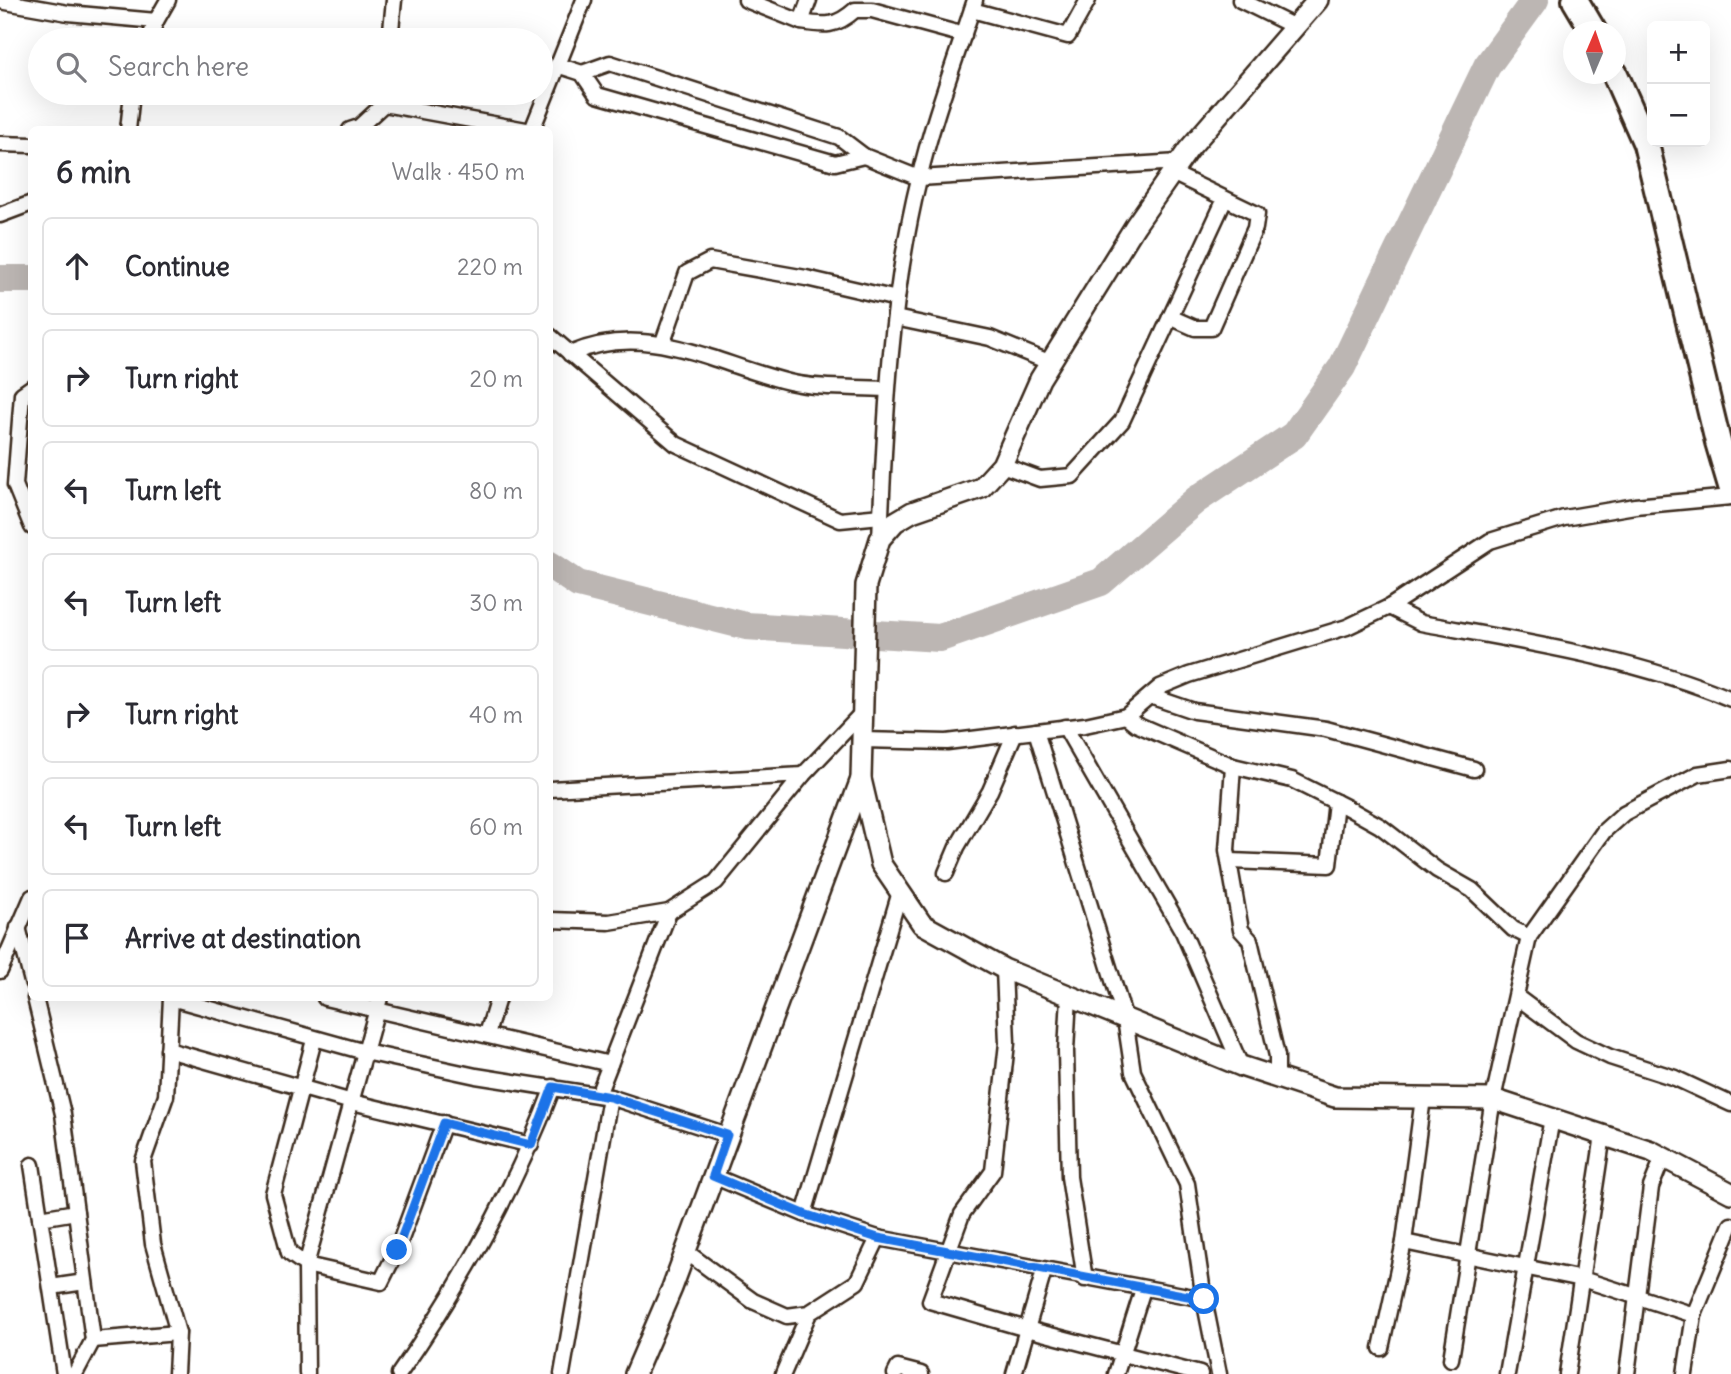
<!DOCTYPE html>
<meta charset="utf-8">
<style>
:root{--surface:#fff;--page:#f2f2f3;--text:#2b2b33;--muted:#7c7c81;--line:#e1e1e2}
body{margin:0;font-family:Delius,sans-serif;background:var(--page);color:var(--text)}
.controls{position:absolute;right:21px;top:21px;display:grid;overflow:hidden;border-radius:10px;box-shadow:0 7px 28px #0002}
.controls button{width:63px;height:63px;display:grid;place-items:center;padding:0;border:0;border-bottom:2px solid var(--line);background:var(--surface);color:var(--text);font:35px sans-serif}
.compass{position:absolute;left:1563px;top:21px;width:63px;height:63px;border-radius:50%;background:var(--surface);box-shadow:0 7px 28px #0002;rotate:2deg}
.stop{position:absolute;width:21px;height:21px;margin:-16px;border:5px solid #1a73e8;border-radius:50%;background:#fff}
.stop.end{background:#1a73e8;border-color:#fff;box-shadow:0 2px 7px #0008}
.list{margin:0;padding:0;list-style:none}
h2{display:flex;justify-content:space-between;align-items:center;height:91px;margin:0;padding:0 28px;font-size:30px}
h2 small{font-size:23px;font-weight:400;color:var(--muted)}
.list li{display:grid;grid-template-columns:46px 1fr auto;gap:21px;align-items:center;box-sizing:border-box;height:98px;margin:0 14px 14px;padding:0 14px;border:2px solid var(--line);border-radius:10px}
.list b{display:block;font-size:26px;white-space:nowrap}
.list em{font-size:23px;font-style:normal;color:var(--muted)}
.icon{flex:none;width:38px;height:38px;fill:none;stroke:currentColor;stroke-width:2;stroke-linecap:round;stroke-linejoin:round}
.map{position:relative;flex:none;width:1731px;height:1374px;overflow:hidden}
.search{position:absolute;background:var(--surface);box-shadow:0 7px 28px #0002;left:28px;top:28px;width:525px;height:77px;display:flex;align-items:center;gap:18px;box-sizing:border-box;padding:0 24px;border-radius:38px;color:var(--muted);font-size:26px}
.panel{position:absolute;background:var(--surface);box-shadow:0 7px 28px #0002;left:28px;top:126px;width:525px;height:875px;border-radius:10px}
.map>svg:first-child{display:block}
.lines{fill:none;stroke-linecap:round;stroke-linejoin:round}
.river{stroke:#bcb6b3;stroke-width:28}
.street-casing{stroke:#3b2a1e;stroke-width:19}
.secondary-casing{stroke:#3b2a1e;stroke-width:24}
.highway-casing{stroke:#3b2a1e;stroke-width:30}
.street{stroke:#fff;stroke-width:14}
.secondary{stroke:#fff;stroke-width:19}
.highway{stroke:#fff;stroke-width:24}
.route{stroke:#1a73e8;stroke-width:9}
</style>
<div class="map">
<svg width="1731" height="1374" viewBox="0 0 1731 1374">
<rect width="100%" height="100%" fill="#fff"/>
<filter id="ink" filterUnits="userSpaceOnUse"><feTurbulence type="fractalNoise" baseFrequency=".0143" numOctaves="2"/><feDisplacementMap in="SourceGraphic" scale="14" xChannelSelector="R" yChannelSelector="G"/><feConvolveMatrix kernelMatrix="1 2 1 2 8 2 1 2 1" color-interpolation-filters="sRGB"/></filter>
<g filter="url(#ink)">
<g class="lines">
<!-- river -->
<g class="river">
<polyline points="0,279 32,279"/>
<polyline points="550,565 578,584 746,626 940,638 1101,582 1196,500 1294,435 1342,367 1487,66 1535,0"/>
</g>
<!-- street casing -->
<g class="street-casing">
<g id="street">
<polyline points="746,0 801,22 809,0"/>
<polyline points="1240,0 1293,26"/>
<polyline points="0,1 68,13 156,21 168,0"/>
<polyline points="972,10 1068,36 1088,0"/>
<path d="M801,22C825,26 836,27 855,10H872L964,35"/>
<polyline points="149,40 156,21"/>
<polyline points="390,40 394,0"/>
<polyline points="557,65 582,73 597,95 835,163 864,156"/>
<polyline points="582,73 610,63 839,137 864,156 919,178 1179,162"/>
<polyline points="128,130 132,93"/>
<polyline points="350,130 359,127 384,104 526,130"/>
<polyline points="532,130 584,0"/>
<polyline points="0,144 32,145"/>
<polyline points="0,215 32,203"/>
<polyline points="1170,317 1195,328 1211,328 1255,228 1257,214 1172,173"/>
<polyline points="895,318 990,338 1051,363"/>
<polyline points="550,336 676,444 840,520 881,516"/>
<polyline points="663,342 687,273 710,261 806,278 897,299"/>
<path d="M570,354C648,320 714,364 789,382C819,389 854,387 886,389"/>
<polyline points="32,387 22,394 15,485 32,527"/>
<polyline points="1002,465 1040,479 1072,476 1122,421 1225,199"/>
<path d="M880,539C885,418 890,297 919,179C933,118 956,59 975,0"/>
<path d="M1389,607L1421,623C1524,642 1633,658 1731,699"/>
<polyline points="1150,696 1194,711 1326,729 1474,769"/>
<polyline points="1126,716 1136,724 1233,766 1292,780 1346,807 1380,826 1437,870 1472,890 1513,929 1529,937"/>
<polyline points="1065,727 1183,932 1241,1066"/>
<polyline points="862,740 947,742 1085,725 1126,716 1160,687 1189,675 1347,627 1389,607 1490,541 1564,518 1635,506 1731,497"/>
<polyline points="1233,766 1227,850 1241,930 1250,940 1277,1056 1277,1076"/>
<polyline points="550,789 803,775"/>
<polyline points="1231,861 1329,865 1336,802"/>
<polyline points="946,873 957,847 990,791 1015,733"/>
<polyline points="550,920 609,922 669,912 716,882 803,775 862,713"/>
<polyline points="18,927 32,982"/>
<polyline points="1004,969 1007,1043 993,1171 962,1214 930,1301 1027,1329 1044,1271"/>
<polyline points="0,971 32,897"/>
<polyline points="1069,996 1066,1051 1069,1177 1085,1279"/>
<polyline points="1517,997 1576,1041 1610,1057 1675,1078 1731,1104"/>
<polyline points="35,998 63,1114 93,1340 75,1374"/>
<polyline points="171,998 365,1052 476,1076 610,1097"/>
<polyline points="171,998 166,1096 143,1161 153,1244 178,1333 176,1374"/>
<polyline points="325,998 610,1064"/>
<polyline points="487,1034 498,998"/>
<polyline points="314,1040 273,1194 289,1253 306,1265 381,1282 397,1250 444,1123"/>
<polyline points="168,1050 352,1102 531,1145"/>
<polyline points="598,1095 669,912"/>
<polyline points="32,1165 64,1374"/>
<polyline points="713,1176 804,1214 878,1238 1204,1299 1187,1184 1133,1072 1125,1019 1036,731"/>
<polyline points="804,1214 900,892"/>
<polyline points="40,1218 76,1212"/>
<polyline points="1404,1242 1582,1279 1694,1315"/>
<polyline points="685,1251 753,1301 787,1316 809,1313 857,1282 878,1238"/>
<polyline points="51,1287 85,1282"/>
<polyline points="1204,1299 1219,1374"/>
<polyline points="93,1340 178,1333"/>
<polyline points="1381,1348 1404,1242 1423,1098"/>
<polyline points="1451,1359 1493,1099 1529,937 1604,831 1624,813 1698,774 1731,769"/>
<polyline points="307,1374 306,1265 380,998"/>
<path d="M399,1374C461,1285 515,1189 553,1087"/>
<polyline points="562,1374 610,1097 727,1135"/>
<polyline points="783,1374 809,1313"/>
<polyline points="895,1374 898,1368 921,1374"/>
<polyline points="1014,1374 1027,1329 1200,1374"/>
<polyline points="1116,1374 1143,1289"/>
<polyline points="1507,1374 1552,1118"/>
<polyline points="1567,1374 1603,1135"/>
<polyline points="1627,1374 1651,1187 1663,1157"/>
<polyline points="1685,1374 1694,1315 1731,1225"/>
</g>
</g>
<!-- secondary casing -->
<g class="secondary-casing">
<g id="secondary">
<polyline points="1318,0 1188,150 1135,226 1040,379 1002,465 981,488 912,512 895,522 880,539 866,585 861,779 881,864 922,924 1004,969 1241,1066 1335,1097 1493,1099 1651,1151 1731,1193"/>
<polyline points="635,1374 672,1288 861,779"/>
</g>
</g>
<!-- highway casing -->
<g class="highway-casing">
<g id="highway">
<polyline points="1575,0 1594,32"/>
<polyline points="1615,74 1646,144 1718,442 1731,486"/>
</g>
</g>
<!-- street -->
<use href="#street" class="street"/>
<!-- secondary -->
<use href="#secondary" class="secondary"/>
<!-- highway -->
<use href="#highway" class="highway"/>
</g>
</g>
<g class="lines" filter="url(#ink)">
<!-- route -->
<polyline class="route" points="397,1250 444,1123 531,1145 553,1087 610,1097 727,1135 713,1176 804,1214 878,1238 1204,1299"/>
</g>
</svg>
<div class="controls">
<button>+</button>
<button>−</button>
</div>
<svg class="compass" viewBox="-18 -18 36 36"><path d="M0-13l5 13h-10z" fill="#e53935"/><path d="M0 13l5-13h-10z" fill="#7c7c81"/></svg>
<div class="stop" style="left:1204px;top:1299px"></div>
<div class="stop end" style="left:397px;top:1250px"></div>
<div class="search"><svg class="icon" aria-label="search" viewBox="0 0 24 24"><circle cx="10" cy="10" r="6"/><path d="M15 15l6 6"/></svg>Search here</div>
<section class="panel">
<h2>6 min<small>Walk · 450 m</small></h2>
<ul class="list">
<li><svg class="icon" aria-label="ahead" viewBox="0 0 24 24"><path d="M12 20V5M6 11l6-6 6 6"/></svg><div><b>Continue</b></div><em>220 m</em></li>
<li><svg class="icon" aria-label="right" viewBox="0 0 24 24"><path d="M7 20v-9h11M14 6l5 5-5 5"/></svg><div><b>Turn right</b></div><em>20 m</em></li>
<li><svg class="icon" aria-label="left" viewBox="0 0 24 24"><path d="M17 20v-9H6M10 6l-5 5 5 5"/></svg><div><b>Turn left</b></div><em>80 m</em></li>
<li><svg class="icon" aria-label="left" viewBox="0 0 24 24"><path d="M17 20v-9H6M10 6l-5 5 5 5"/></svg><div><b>Turn left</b></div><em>30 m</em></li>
<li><svg class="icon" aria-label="right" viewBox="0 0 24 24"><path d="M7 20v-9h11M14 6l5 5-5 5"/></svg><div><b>Turn right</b></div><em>40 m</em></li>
<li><svg class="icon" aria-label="left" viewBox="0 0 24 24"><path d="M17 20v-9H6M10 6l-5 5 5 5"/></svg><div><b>Turn left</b></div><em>60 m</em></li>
<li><svg class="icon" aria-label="arrive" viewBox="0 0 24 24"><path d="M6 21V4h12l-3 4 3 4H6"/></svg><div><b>Arrive at destination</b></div></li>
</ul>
</section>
</div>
